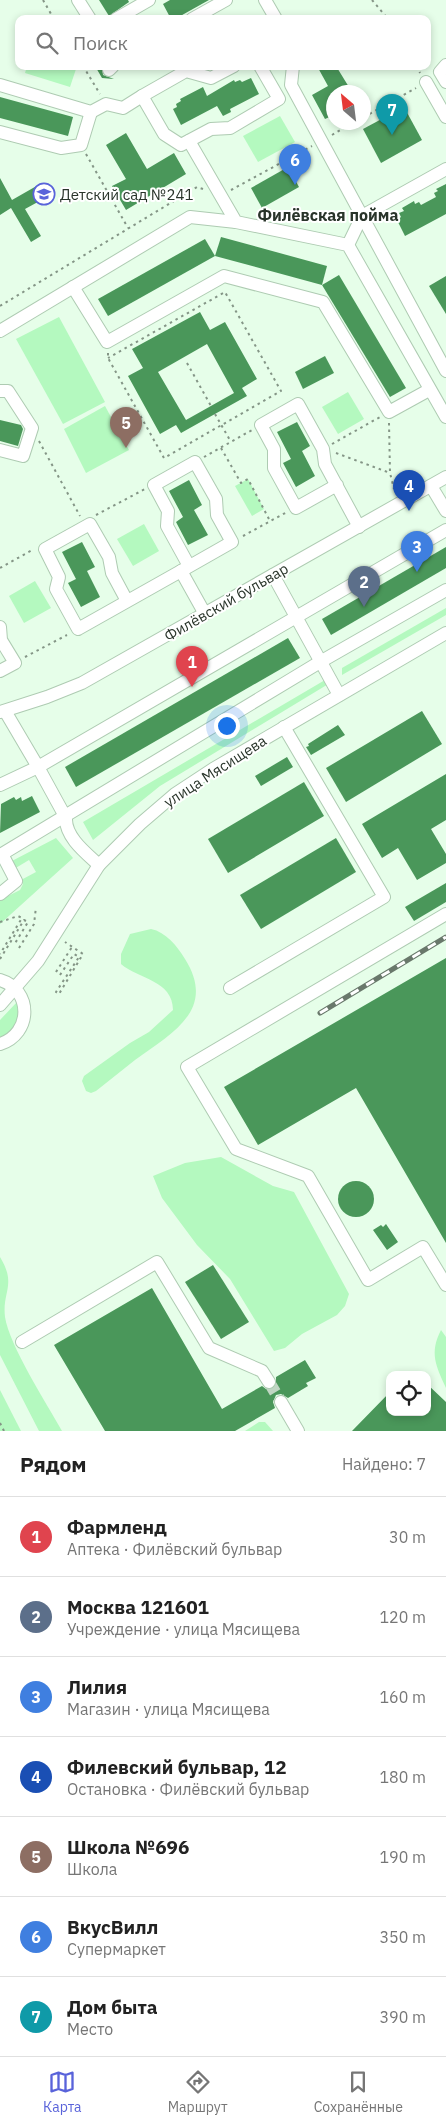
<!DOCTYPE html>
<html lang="ru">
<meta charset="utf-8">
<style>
:root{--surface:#fff;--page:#f6f6f6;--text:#222;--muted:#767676;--line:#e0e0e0;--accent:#5963da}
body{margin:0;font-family:"IBM Plex Sans",sans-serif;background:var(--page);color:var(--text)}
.controls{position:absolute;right:15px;bottom:15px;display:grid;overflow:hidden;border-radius:10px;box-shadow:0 2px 8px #0003}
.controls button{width:45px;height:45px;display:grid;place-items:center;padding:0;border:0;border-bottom:1px solid var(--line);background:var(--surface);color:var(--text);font:25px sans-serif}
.compass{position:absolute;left:326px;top:85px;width:45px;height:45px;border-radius:50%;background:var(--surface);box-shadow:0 2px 8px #0003;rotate:332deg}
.you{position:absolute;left:226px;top:725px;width:18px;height:18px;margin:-12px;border:4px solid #fff;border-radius:50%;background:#1a73e8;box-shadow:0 0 0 8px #1a73e833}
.badge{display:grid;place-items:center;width:32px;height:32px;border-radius:50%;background:var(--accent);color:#fff;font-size:16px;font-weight:700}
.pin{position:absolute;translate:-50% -41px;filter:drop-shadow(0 1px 2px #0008)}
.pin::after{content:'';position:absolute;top:26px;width:18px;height:15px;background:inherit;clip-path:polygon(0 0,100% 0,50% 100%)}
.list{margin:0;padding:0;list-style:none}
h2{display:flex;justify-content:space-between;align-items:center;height:65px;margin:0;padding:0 20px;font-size:21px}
h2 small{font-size:16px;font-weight:400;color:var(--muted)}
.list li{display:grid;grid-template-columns:32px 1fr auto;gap:15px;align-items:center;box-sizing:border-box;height:80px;padding:0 20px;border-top:1px solid var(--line)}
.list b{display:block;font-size:19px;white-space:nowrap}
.list p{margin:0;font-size:16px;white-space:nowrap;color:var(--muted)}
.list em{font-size:16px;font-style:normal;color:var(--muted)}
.icon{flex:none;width:28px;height:28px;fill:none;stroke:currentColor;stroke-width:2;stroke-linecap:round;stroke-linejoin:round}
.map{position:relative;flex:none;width:446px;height:1431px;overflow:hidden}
.search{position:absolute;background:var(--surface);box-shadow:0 2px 8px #0003;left:15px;right:15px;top:15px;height:55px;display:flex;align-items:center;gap:12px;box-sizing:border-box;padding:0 18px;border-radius:10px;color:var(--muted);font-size:19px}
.sheet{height:625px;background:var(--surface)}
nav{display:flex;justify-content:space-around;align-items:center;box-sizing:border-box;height:70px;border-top:1px solid var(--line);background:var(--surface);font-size:14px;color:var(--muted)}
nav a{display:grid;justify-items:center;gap:2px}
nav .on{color:var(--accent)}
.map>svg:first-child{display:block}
.green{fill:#b4f9bf}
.building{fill:#4a975a;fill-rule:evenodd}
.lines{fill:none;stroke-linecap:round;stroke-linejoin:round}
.minor-tunnel{stroke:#c0d6c3;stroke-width:12;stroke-dasharray:12 6;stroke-linecap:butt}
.minor-casing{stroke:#aecbb2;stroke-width:14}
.path{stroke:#849586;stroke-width:2;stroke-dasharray:2.5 4;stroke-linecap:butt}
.minor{stroke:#fff;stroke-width:12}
.rail-casing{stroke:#69786b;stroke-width:5}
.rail{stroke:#fff;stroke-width:3;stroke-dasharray:9;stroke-linecap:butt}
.labels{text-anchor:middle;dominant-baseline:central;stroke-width:4;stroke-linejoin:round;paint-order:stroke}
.poi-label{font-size:15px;fill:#29342a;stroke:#fff;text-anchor:start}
.street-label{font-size:15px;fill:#29342a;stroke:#fff}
.neighbourhood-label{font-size:16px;font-weight:bold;fill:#29342a;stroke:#fff}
</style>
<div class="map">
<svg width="446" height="1431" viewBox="0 0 446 1431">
<rect width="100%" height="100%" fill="#e6fee9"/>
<!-- green -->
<g class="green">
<polygon points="27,66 67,66 76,69 70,87 25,73"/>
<polygon points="280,116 295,142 258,162 243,136"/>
<polygon points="59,317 105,402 63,424 16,339"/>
<polygon points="348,392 364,419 338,434 322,407"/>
<polygon points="105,406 129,450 86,473 64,429"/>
<polygon points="248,479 264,509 252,516 235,486"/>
<polygon points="144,524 159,551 133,566 117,539"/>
<polygon points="35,581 51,608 24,623 9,596"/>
<polygon points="446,608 446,615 342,675 342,668"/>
<polygon points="325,680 330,683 160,786 93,840 83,822"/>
<polygon points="56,838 73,858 0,924 0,900 20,890 23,884 21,880 36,872 29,860 14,869 10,862"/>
<path d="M151,929C166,932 177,946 185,959C217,1010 172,1033 135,1060C122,1070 109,1081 96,1091L91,1093L86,1091L82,1081L84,1076L130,1043L149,1032L173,1010C173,980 138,979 121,964V954L130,934Z"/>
<path d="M17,1002C21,1017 15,1033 0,1037V1020Z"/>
<polygon points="221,1157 273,1186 294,1192 349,1294 345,1306 337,1315 302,1334 285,1348 274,1351 230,1279 197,1245 162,1198 153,1176 185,1163"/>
<path d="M0,1257C17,1285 2,1291 5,1317C9,1345 47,1404 62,1431H39L0,1355Z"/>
<path d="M441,1330L446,1337V1388C436,1366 429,1353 441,1330Z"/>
<polygon points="0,1390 21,1431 0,1431"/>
<polygon points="259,1422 265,1422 273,1431 245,1431"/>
</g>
<!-- building -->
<g class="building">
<polygon points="99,0 128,0 129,2 109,16"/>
<polygon points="170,0 209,0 175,19 171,19 163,4"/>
<polygon points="95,66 102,66 103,75 114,79 102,78"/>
<polygon points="317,66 336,66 352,92 334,92 334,115 325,119 312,95 328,86"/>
<polygon points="251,78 259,94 230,109 231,112 223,116 217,106 181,125 173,109 177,107 176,104 181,101 180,99 203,87 207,96 234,80 235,82 240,80 242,82"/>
<polygon points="0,97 73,117 68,136 0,118"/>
<polygon points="404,107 422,140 381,163 363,129"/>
<polygon points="126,133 147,169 174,153 186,174 126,210 112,186 126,179 106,145"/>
<polygon points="288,167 299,187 262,208 251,188"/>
<polygon points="0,178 12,200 40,184 47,197 25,209 41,236 31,242 11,208 0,215"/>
<polygon points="446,184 446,214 405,236 397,220 401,217 399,213 404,211 402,208 414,201 415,204 419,202 421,205 436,197 434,193 438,191 436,189"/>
<polygon points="221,237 327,266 322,285 215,256"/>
<polygon points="205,239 215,256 108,316 98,299"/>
<polygon points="339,275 406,388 390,397 322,285"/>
<polygon points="446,276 446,314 429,286"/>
<path d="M200,312L210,330L225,322L257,379L242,388L247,396L181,433L176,425L160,434L128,376L143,368L132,349ZM207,344L234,393L186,420L158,372Z"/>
<polygon points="325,356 334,373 303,389 295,372"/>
<polygon points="0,420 21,425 23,429 18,446 0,441"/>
<polygon points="297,422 310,446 302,451 315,476 296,487 283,463 291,459 277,432"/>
<polygon points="189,480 202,505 194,510 208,535 188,545 176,522 183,517 169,491"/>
<polygon points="82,542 95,567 87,571 100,597 81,607 68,583 76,579 62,552"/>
<polygon points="446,547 446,568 331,635 322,619"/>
<polygon points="288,638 300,658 76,787 65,767"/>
<polygon points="422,711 442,744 346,802 326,768"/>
<polygon points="338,725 345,735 311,755 306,747 309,746 308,744"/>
<polygon points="287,757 293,767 261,786 255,776"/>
<polygon points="446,774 446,820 431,829 446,854 446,863 417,880 398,848 382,858 362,824"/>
<polygon points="304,782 324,816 228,873 208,839"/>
<polygon points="32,796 40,812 0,833 1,804 14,797 16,800 21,797 22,801"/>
<polygon points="336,838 356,872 261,929 240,895"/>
<polygon points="446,883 446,902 414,921 405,907"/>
<polygon points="446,958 446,1243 356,1088 258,1145 224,1087"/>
<circle cx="356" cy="1199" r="18"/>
<polygon points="386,1224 398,1242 387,1250 373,1230 381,1225 383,1227"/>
<polygon points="213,1265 249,1322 221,1339 185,1282"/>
<polygon points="152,1288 222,1409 262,1386 266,1389 273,1389 276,1385 276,1377 305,1360 316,1378 306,1383 308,1386 288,1398 281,1394 276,1395 273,1402 275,1408 235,1431 105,1431 54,1345"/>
<polygon points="427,1384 446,1402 446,1431 352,1431 390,1392 390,1412 427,1412"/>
</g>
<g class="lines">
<!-- minor-tunnel -->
<polyline class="minor-tunnel" points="269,1382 281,1402"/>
<!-- minor casing -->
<g class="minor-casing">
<g id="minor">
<polyline points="78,0 90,19"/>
<polyline points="265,0 276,19"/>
<polyline points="116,19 149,0"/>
<polyline points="192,19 226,0"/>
<polyline points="446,65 440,72 446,82"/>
<polyline points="293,66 291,85 362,216 348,245"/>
<polyline points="109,70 113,66"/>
<polyline points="426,82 446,117"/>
<polyline points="0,85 91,112 106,104 123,108 142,96 164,134 181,145 211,129 230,128 279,99 260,66"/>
<polyline points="142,96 186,71 211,78 234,66"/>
<polyline points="0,132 61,148 81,145 91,112"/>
<polyline points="189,141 236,222 348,245 446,417"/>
<polyline points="446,169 362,216 446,371"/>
<polyline points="73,287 107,342 224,276 323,302 389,412 429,390"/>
<polyline points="0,331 190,217 236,222"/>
<polyline points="0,391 8,391 32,428 23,456 0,450"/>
<polyline points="337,485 296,508 274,468 274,449 261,425 298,404 323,449 325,464 359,527"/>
<polyline points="431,486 446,511"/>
<polyline points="181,571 232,542 217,515 216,499 195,462 154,485 168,511 167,526 189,566"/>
<polyline points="273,575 339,695"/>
<polyline points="127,601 112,573 109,557 90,524 45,549 59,577 56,589 78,629 181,571 205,614"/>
<polyline points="0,627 1,640 15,663 0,671"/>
<polyline points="5,711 38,767 446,530"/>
<polyline points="0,712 47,697 82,683 446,477"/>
<path d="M0,785L38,767L66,818C65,837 86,853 99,865"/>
<polyline points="0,894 16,881 2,854 320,662 446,590"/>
<polyline points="446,914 187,1067 236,1149 308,1176 368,1280 423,1247 446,1285"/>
<path d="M0,980C33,990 32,1034 0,1044"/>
<polyline points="230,988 384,897 284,727"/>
<polyline points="0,1005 38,961 99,865 140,824 175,794 213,769 446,633"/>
<polyline points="22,1342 157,1262 209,1348 262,1371 269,1382"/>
<polyline points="281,1402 298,1431"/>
</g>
</g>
<!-- path -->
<g class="path">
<polyline points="43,0 54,19"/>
<polyline points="372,0 388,19"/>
<polyline points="83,66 100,94"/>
<polyline points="417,66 420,73"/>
<polyline points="364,117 416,88"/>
<polyline points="332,135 354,122"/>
<polyline points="86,154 128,228"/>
<polyline points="231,190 312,146"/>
<polyline points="0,306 197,187 203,189"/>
<polyline points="108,353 108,358 164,458 281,391 225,292 108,358"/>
<polyline points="187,363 211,406"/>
<polyline points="215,414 231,442"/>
<polyline points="389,423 390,473 394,489"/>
<polyline points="39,441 80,516"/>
<polyline points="332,444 380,417"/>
<polyline points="221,448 241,483 248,479 270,521"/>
<polyline points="336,453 390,473"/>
<polyline points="204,457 252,430"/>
<polyline points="96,515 145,489"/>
<polyline points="243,536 287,512"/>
<polyline points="0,568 34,549"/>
<polyline points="25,657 67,635"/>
<polyline points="0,922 18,916 22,918 0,954"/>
<polyline points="19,948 34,924 36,907"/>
<polyline points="0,959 24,920 28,922 14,945"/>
<polyline points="56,972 72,947"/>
<polyline points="60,975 74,954 79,957 56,992 59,994 83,954 65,942"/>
<polyline points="0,1423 4,1431"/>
</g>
<!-- minor -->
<use href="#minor" class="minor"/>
<!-- rail casing -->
<g class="rail-casing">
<polyline id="rail" points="320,1013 446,937"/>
</g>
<!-- rail -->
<use href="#rail" class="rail"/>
</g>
<!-- icons -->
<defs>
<g id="school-ring" transform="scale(1.125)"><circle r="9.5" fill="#fff" stroke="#5963da" stroke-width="1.5"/><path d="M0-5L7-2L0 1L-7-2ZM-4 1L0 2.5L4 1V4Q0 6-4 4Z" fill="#5963da"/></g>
</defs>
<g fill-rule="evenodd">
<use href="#school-ring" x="44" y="194"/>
</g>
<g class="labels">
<!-- poi labels -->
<g class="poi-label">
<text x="60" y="194">Детский сад №241</text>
</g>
<!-- street labels -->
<g class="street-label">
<text transform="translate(226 602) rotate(-30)">Филёвский бульвар</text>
<text transform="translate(215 771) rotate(-33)">улица Мясищева</text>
</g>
<!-- neighbourhood labels -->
<g class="neighbourhood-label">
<text x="328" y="215">Филёвская пойма</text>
</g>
</g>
</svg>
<div class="controls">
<button><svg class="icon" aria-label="locate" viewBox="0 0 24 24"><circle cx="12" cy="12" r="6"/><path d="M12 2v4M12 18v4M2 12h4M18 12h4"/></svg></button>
</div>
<svg class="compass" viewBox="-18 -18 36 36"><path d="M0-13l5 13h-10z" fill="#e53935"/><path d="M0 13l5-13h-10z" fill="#767676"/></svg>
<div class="you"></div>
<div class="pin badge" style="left:192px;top:687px;background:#e0444e">1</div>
<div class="pin badge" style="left:364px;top:607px;background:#5c6f8a">2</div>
<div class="pin badge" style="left:417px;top:572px;background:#3f7fe0">3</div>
<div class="pin badge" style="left:409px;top:511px;background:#1a4fb4">4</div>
<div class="pin badge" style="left:126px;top:448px;background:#8d6e63">5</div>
<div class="pin badge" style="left:295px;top:185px;background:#3f7fe0">6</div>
<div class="pin badge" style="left:392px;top:135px;background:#0f9aa8">7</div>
<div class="search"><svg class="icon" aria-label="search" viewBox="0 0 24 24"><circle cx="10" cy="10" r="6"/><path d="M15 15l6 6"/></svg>Поиск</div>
</div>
<section class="sheet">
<h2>Рядом<small>Найдено: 7</small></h2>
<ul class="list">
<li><span class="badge" style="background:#e0444e">1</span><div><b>Фармленд</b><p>Аптека · Филёвский бульвар</p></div><em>30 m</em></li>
<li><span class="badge" style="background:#5c6f8a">2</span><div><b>Москва 121601</b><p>Учреждение · улица Мясищева</p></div><em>120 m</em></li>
<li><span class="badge" style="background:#3f7fe0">3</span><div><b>Лилия</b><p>Магазин · улица Мясищева</p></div><em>160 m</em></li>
<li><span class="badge" style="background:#1a4fb4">4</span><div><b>Филевский бульвар, 12</b><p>Остановка · Филёвский бульвар</p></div><em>180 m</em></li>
<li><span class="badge" style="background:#8d6e63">5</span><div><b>Школа №696</b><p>Школа</p></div><em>190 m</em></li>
<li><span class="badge" style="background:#3f7fe0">6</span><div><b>ВкусВилл</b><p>Супермаркет</p></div><em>350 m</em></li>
<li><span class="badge" style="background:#0f9aa8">7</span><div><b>Дом быта</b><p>Место</p></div><em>390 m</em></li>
</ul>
</section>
<nav>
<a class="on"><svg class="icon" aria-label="map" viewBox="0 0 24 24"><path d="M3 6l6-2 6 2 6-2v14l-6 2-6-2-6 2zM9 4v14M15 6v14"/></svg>Карта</a>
<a><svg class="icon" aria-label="directions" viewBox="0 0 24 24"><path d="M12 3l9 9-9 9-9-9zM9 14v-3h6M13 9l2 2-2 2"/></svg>Маршрут</a>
<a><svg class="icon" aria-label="saved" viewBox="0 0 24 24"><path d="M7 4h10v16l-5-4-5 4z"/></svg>Сохранённые</a>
</nav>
